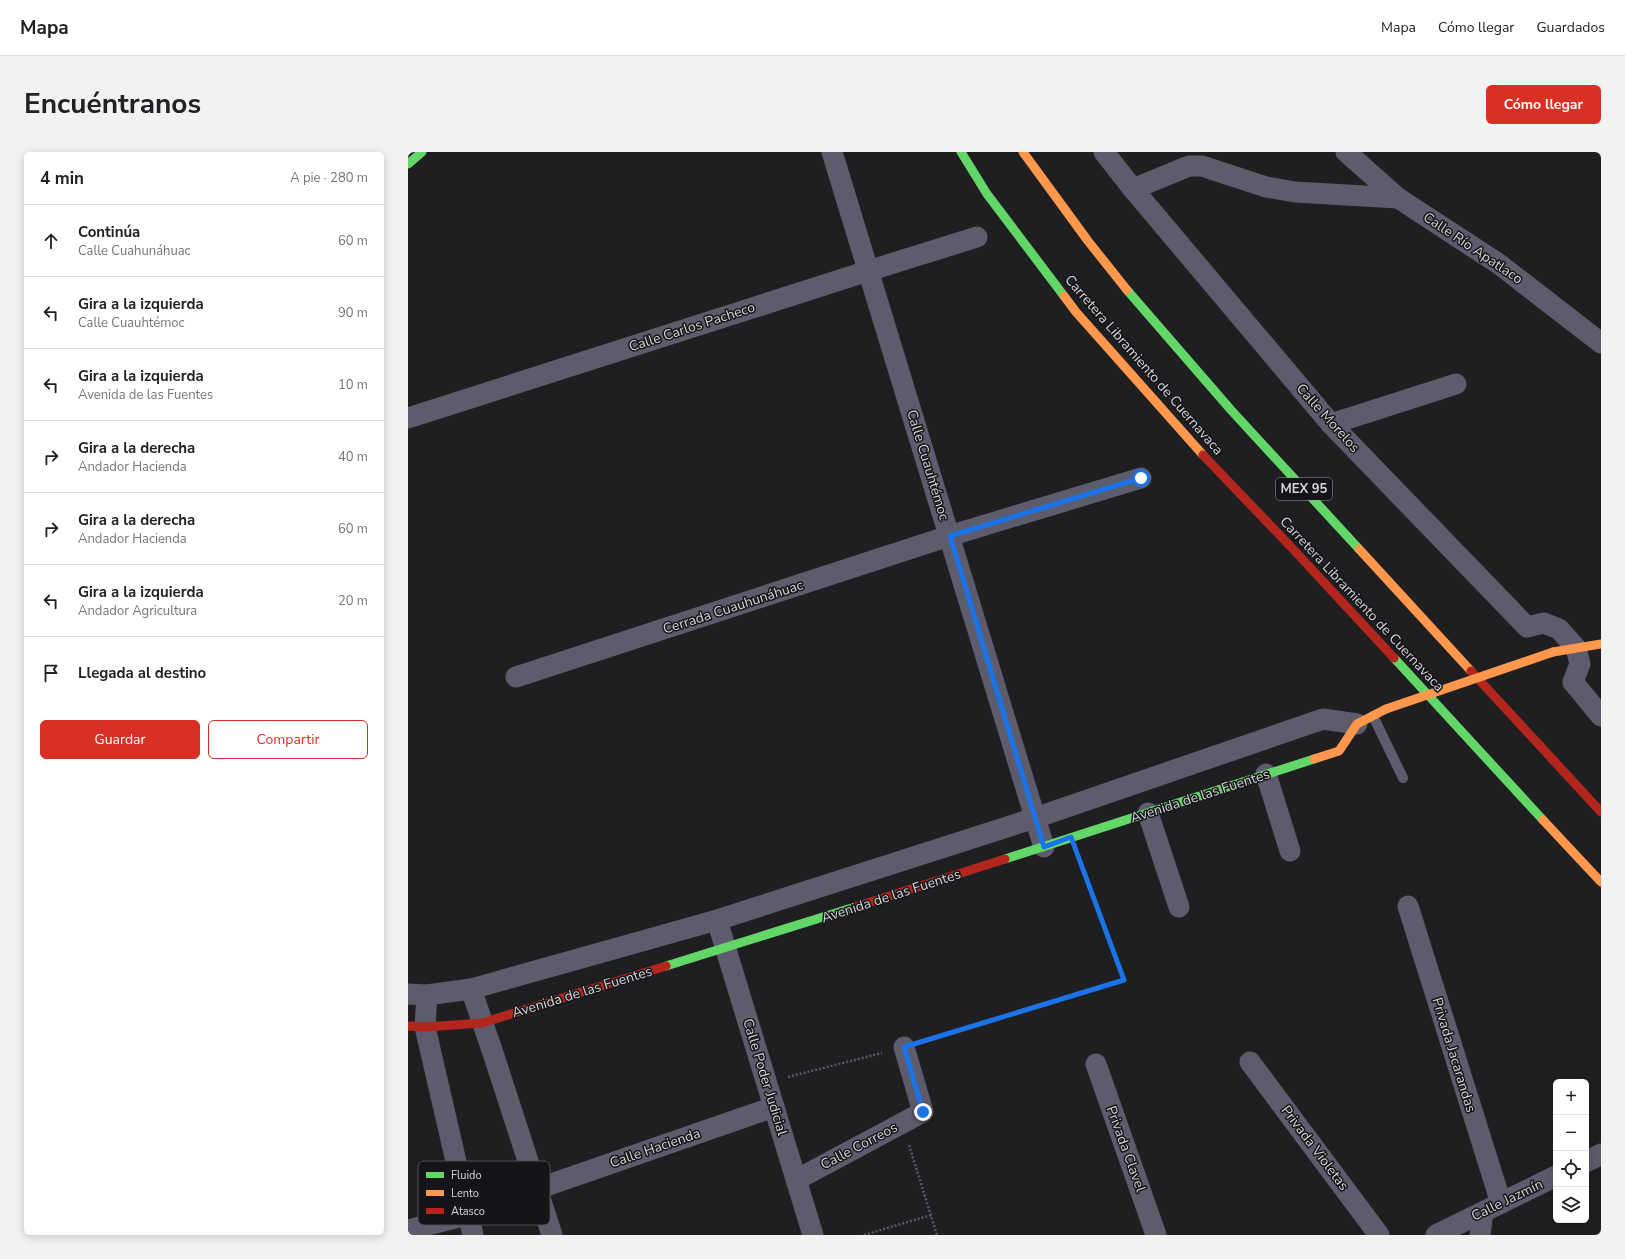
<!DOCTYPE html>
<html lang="es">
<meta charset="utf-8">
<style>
:root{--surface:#fff;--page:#f2f2f2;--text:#202124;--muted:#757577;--line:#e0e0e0;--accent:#d93025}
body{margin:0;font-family:"Nunito Sans",sans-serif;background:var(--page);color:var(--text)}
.controls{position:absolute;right:12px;bottom:12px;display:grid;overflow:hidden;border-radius:6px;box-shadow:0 2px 10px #0003}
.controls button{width:36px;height:36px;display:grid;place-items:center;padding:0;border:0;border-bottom:1px solid var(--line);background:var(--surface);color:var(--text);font:20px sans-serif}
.stop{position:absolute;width:12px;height:12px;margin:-9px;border:3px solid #1a73e8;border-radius:50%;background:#fff}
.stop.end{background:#1a73e8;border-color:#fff;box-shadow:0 1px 4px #0008}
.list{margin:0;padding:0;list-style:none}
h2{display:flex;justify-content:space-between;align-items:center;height:52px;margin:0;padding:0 16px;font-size:17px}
h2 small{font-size:13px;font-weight:400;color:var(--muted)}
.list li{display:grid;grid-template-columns:26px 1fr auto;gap:12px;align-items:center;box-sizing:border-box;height:72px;padding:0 16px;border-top:1px solid var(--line)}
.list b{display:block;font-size:15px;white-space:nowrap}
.list p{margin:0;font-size:13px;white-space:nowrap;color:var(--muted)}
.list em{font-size:13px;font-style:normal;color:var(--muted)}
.actions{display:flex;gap:8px;padding:12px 16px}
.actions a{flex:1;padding:9px 0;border:1px solid var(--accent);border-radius:6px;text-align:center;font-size:14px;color:var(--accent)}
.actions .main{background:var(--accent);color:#fff}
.icon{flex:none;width:22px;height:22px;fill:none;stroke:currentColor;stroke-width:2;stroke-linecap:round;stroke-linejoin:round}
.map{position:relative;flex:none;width:1193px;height:1083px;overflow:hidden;border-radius:6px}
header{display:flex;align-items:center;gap:24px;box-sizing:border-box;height:56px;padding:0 20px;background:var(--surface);border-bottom:1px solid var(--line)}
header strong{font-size:19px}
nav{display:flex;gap:22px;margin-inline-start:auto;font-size:14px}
.intro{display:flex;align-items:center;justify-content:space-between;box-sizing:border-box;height:96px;padding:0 24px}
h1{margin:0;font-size:28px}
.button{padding:10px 18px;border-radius:6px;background:var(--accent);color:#fff;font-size:14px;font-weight:700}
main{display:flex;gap:24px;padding:0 24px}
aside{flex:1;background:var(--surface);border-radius:6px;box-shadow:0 2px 10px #0003}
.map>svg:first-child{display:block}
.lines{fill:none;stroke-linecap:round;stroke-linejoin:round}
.path{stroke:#5a5a63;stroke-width:2.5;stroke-dasharray:2 2;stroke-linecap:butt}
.lane{stroke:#5d5c6d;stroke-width:10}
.street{stroke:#5d5c6d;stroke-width:21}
.fast{stroke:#63d668;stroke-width:9}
.slow{stroke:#ff974d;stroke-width:9}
.jam{stroke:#b3261e;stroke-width:9}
.slow-bridge{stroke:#ff974d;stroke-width:9}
.route{stroke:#1a73e8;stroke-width:5}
.labels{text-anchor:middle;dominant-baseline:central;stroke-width:3;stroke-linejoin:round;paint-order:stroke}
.shield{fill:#151519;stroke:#9c9c9f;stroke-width:1}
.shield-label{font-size:13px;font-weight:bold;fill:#d6d6d9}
.street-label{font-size:14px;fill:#d6d6d9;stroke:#151519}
.key{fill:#151519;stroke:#4f4f53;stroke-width:1}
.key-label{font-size:11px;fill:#d6d6d9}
</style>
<header>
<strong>Mapa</strong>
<nav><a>Mapa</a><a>Cómo llegar</a><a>Guardados</a></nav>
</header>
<div class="intro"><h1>Encuéntranos</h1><a class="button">Cómo llegar</a></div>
<main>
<aside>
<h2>4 min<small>A pie · 280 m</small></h2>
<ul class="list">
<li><svg class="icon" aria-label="ahead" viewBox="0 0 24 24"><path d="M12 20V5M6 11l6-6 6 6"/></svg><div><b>Continúa</b><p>Calle Cuahunáhuac</p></div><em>60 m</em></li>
<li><svg class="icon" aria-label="left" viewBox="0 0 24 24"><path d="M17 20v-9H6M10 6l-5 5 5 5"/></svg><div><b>Gira a la izquierda</b><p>Calle Cuauhtémoc</p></div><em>90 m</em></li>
<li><svg class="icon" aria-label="left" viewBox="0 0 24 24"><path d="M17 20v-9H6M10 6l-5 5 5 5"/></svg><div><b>Gira a la izquierda</b><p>Avenida de las Fuentes</p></div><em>10 m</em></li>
<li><svg class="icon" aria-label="right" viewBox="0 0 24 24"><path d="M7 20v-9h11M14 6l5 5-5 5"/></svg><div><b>Gira a la derecha</b><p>Andador Hacienda</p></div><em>40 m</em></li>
<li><svg class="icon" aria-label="right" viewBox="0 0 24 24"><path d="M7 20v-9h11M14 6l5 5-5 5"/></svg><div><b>Gira a la derecha</b><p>Andador Hacienda</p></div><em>60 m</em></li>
<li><svg class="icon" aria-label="left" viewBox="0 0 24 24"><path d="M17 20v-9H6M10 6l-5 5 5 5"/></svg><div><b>Gira a la izquierda</b><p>Andador Agricultura</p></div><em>20 m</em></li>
<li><svg class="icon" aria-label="arrive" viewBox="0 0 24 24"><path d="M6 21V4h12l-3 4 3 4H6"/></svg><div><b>Llegada al destino</b></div></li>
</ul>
<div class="actions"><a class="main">Guardar</a><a>Compartir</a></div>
</aside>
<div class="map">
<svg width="1193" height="1083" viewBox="0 0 1193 1083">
<rect width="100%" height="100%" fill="#1f1f21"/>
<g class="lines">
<!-- path -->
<g class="path">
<polyline points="517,889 716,828 672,708"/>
<polyline points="380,925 474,901"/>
<polyline points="501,993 529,1083"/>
<polyline points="456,1083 523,1063"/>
</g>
<!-- lane -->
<polyline class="lane" points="965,564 995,626"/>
<!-- street -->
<g class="street">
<polyline points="424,0 636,695"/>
<polyline points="696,0 725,37 923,272 1119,475 1136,471 1151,477 1168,496 1172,512 1165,530 1193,564"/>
<polyline points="938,0 990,46 1091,112 1193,191"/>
<polyline points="725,37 781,14 794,14 858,35 887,40 990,46"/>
<polyline points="0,266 460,119 569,85"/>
<polyline points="923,272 1048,232"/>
<polyline points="108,525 541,384 733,326"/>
<polyline points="858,622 882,699"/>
<polyline points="740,661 771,755"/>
<polyline points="1000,754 1093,1051"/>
<polyline points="309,768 405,1083"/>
<polyline points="63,837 85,901 144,1083"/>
<polyline points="0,842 19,843 63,837 309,768 627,666 915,567 949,572"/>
<polyline points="19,843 17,875 65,1083"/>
<polyline points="842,910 971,1083"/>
<polyline points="688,912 748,1083"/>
<polyline points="1178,1010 1193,1002"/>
<polyline points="388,1028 515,960 496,895"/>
<polyline points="129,1037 366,955"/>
<polyline points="0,1078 59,1063"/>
<polyline points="1028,1083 1148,1024"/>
<polyline points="1072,1083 1075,1060"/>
</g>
<!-- fast -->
<g class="fast">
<polyline points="553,0 579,42 656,144"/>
<polyline points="0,12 14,0"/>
<polyline points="719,138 823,258 951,397"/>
<polyline points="986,506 1135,668"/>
<polyline points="597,707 906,607"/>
<polyline points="258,814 447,755"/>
</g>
<!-- slow -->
<g class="slow">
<polyline points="615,0 680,89 719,138"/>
<polyline points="656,144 668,160 795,303"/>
<polyline points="951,397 1063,519"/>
<polyline points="1145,500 1193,492"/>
<polyline points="906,607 931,599 949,572 978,557"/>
<polyline points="1135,668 1193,730"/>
</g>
<!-- jam -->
<g class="jam">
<polyline points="795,303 884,396 986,506"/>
<polyline points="1063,519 1193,660"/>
<polyline points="447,755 597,707"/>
<polyline points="0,874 17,875 74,871 258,814"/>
</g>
<!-- slow-bridge -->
<polyline class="slow-bridge" points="978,557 1145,500"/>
</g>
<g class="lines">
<!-- route -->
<polyline class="route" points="515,960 496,895 716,828 663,685 636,695 542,384 733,326"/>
</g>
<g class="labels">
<!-- shield labels -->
<rect class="shield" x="868" y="326" width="56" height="22" rx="3"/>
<g class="shield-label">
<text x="896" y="337">MEX 95</text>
</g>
<!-- street labels -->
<g class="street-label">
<text transform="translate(1065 96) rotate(34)">Calle Río Apatlaco</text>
<text transform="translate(284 175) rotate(-18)">Calle Carlos Pacheco</text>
<text transform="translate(736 213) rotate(49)">Carretera Libramiento de Cuernavaca</text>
<text transform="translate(920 266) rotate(48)">Calle Morelos</text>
<text transform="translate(520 313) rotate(73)">Calle Cuauhtémoc</text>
<text transform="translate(954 452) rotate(47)">Carretera Libramiento de Cuernavaca</text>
<text transform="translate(325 455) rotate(-18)">Cerrada Cuauhunáhuac</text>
<text transform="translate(792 644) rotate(-18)">Avenida de las Fuentes</text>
<text transform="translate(483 744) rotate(-18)">Avenida de las Fuentes</text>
<text transform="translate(174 840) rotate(-17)">Avenida de las Fuentes</text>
<text transform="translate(1046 903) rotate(73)">Privada Jacarandas</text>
<text transform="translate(357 925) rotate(73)">Calle Poder Judicial</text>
<text transform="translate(451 994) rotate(-28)">Calle Correos</text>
<text transform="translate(247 996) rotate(-19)">Calle Hacienda</text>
<text transform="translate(907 996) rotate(53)">Privada Violetas</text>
<text transform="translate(718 997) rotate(70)">Privada Clavel</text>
<text transform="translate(1099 1048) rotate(-26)">Calle Jazmín</text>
</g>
</g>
<!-- legend -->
<rect x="10" y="1009" width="132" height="64" rx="6" class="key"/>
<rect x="18" y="1020" width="18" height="6" fill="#63d668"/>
<rect x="18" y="1038" width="18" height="6" fill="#ff974d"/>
<rect x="18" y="1056" width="18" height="6" fill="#b3261e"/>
<g class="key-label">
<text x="43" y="1027">Fluido</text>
<text x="43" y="1045">Lento</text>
<text x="43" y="1063">Atasco</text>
</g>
</svg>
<div class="controls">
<button>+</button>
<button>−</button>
<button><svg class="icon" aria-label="locate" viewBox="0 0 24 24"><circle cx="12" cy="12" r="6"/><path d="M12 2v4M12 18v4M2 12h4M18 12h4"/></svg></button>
<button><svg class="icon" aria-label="layers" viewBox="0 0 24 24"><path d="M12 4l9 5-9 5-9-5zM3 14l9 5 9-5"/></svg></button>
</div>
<div class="stop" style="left:733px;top:326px"></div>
<div class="stop end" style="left:515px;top:960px"></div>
</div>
</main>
